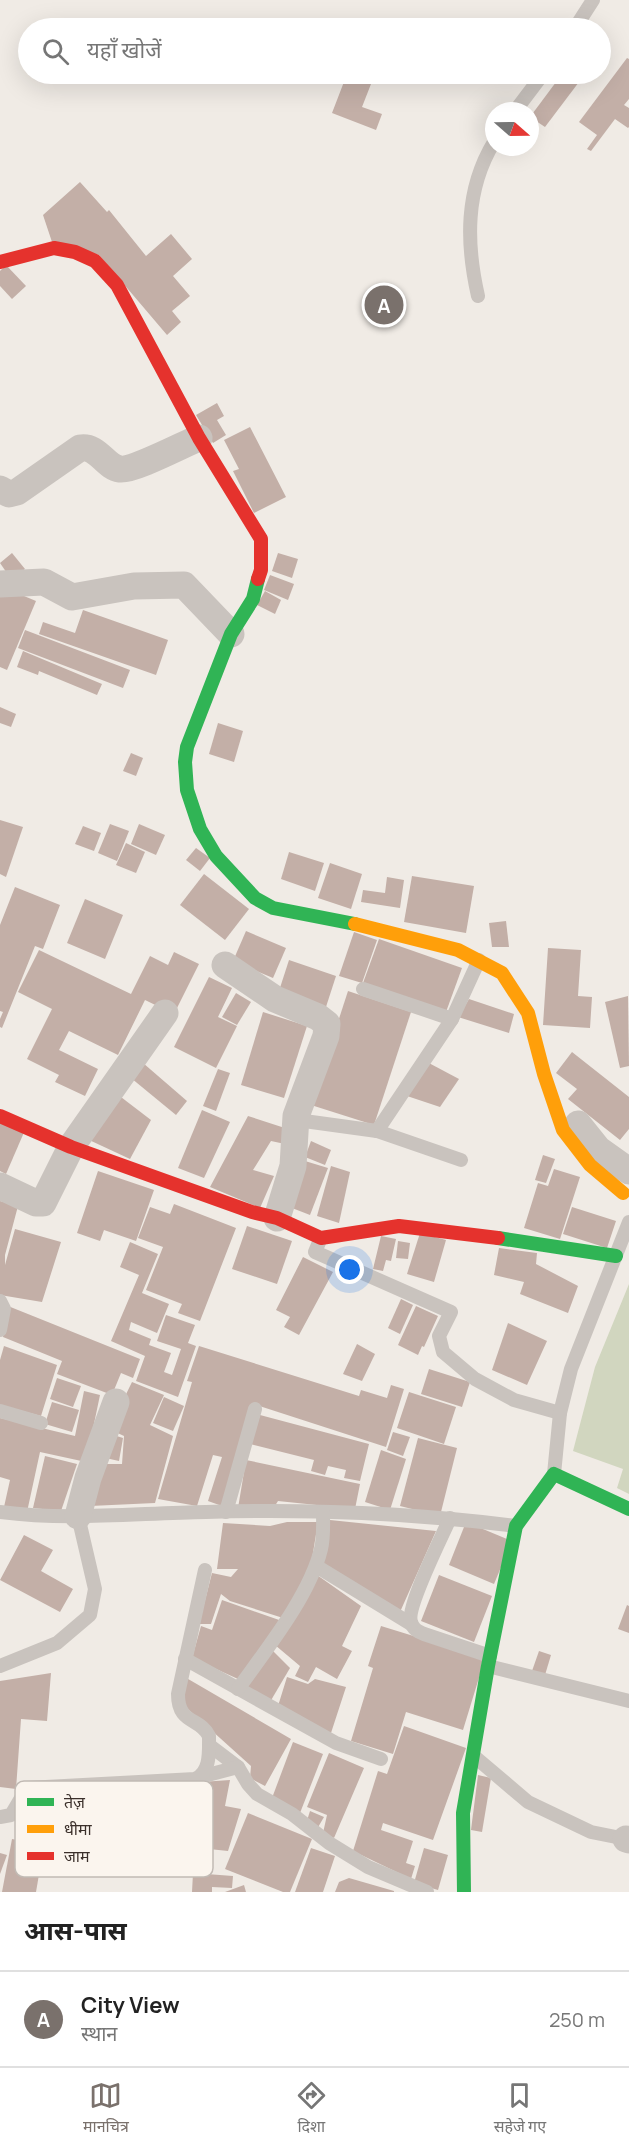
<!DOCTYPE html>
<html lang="hi">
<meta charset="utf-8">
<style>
:root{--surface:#fff;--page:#f2f2f2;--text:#222;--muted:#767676;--line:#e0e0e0;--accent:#7a716c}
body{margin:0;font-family:Manrope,"Noto Sans Devanagari",sans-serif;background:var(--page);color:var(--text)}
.compass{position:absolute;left:485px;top:102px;width:54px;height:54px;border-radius:50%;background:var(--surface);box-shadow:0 6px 24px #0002;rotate:110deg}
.you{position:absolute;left:350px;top:1270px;width:21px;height:21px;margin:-15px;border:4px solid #fff;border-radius:50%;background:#1a73e8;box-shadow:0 0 0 9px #1a73e833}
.badge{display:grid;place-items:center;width:39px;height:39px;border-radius:50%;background:var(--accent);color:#fff;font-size:20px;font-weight:700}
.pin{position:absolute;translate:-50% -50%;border:3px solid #fff;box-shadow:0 2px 6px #0006}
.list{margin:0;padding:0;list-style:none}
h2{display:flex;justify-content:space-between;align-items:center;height:78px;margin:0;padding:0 24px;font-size:26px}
h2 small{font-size:20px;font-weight:400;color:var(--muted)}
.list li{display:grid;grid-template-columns:39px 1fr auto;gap:18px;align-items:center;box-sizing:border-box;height:96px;padding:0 24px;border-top:2px solid var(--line)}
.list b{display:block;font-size:22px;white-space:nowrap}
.list p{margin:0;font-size:20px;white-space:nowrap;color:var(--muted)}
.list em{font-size:20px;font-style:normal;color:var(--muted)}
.icon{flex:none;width:33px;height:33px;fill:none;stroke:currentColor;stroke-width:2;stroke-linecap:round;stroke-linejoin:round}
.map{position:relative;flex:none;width:629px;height:1892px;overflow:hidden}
.search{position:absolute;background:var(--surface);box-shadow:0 6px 24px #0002;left:18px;right:18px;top:18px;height:66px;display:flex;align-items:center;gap:15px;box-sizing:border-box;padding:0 21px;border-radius:33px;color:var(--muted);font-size:22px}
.sheet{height:174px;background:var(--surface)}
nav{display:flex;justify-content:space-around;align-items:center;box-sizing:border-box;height:84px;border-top:2px solid var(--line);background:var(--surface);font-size:16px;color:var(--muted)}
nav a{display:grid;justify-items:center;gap:3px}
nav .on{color:var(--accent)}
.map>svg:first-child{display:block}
.green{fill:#d1d6bf}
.building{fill:#c3afa7}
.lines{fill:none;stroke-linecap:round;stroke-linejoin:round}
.lane{stroke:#c9c3be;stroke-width:14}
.street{stroke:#c9c3be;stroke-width:27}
.fast{stroke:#30b455;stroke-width:14}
.slow{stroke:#ff9f0a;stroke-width:14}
.jam{stroke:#e5322d;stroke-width:14}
.key{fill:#fbf5ee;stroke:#c1bab4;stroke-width:1.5}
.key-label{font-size:16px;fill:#3b302b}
</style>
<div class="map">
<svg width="629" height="1892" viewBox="0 0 629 1892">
<rect width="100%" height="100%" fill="#f0ebe5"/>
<!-- green -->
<polygon class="green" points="629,1284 629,1494 617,1488 623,1469 573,1451 595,1367"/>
<!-- building -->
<g class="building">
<polygon points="627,58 629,59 629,99 624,105 629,108 629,127 628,128 615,119 591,151 587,149 597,135 579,122"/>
<polygon points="347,74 371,84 362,107 382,114 376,130 332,113"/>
<polygon points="562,74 585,74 545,127 530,117"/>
<polygon points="80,182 107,212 109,210 146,256 171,234 192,259 173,276 190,296 172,311 181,322 167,335 99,255 52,242 43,215"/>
<polygon points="6,265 26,286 12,299 0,286 0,271"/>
<polygon points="217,403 224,416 217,420 226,435 213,443 196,415"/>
<polygon points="250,427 286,497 254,513 233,471 239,469 224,440"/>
<polygon points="12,553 25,569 11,579 0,563"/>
<polygon points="278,553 298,559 292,578 272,571"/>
<polygon points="270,575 294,584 288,600 264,590"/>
<polygon points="0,586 36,601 7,670 0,667"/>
<polygon points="265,591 281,600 275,614 257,605"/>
<polygon points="83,610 168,640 156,675 39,634 43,622 75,633"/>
<polygon points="25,630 130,670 123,688 18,648"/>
<polygon points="23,651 102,684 97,695 39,671 38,675 17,667"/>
<polygon points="0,707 16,714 11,727 0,723"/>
<polygon points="218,723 243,731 234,762 209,754"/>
<polygon points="131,753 143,758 136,776 123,771"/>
<polygon points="0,820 23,827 6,877 0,874"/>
<polygon points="110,824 129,831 117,861 98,853"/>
<polygon points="139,824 165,835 156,855 131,844"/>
<polygon points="83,826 101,833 94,851 75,844"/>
<polygon points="126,843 145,852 136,873 116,865"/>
<polygon points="196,848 210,858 200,871 186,860"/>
<polygon points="289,852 324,863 315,891 281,879"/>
<polygon points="330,863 362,874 351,909 318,898"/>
<polygon points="204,874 249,909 225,940 180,905"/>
<polygon points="412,876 474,886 466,933 404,922"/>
<polygon points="387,877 404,880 400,908 361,902 363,890 385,893"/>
<polygon points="15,887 60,905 43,949 35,946 2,1028 0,1027 0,1019 3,1012 0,1011 0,925"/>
<polygon points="85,899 123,915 105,959 67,943"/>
<polygon points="506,921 509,947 492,947 489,923"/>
<polygon points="246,931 286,948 273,978 233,961"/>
<polygon points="354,932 377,940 362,983 339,976"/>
<polygon points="379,939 462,968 446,1012 363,983"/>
<polygon points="548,948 581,950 578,996 592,997 590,1028 543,1025"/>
<polygon points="39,950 131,994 150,956 168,965 174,952 199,964 174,1014 145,1000 118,1055 69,1031 59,1050 98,1069 85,1096 55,1082 59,1075 27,1059 52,1009 18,992"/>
<polygon points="289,960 336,976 325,1010 278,994"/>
<polygon points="209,977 232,988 218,1017 237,1026 216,1068 174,1047"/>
<polygon points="348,991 411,1012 374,1125 311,1105"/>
<polygon points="236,993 251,1002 237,1025 222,1017"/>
<polygon points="628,996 629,1066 620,1068 605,1002"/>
<polygon points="469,999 514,1014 509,1033 458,1017"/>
<polygon points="263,1012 307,1026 284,1098 241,1085"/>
<polygon points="572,1052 629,1097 629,1129 620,1140 568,1099 577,1089 556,1073"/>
<polygon points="427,1062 459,1079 440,1107 407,1096"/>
<polygon points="143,1063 187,1101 176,1115 131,1078"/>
<polygon points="218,1069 230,1073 216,1111 203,1106"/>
<polygon points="117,1094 151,1120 130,1159 87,1139"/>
<polygon points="202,1110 230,1122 204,1178 178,1168"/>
<polygon points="248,1116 291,1130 285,1144 271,1141 253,1170 274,1176 260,1208 210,1187"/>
<polygon points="0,1122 25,1130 6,1174 0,1171"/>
<polygon points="311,1141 331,1150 325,1165 305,1157"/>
<polygon points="543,1155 555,1159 546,1183 535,1180"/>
<polygon points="305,1161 328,1168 310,1215 292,1208"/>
<polygon points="331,1166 350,1172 339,1223 317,1216"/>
<polygon points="554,1169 580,1177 560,1239 524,1228 538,1183 548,1186"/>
<polygon points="98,1171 154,1190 136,1241 104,1230 100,1241 77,1233"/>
<polygon points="0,1201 18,1206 5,1255 5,1265 15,1229 61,1242 42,1302 0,1295"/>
<polygon points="174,1204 236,1228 200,1321 178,1313 182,1304 146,1290 163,1247 138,1238 150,1207 170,1214"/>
<polygon points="572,1207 616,1221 607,1248 563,1234"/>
<polygon points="247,1226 292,1241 277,1284 232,1269"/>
<polygon points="420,1233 446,1240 434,1282 407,1274"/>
<polygon points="381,1236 396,1239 391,1261 386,1260 383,1271 373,1269"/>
<polygon points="398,1241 410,1243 408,1259 396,1258"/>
<polygon points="130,1242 158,1254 142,1293 169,1304 157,1333 131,1322 129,1330 151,1339 149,1345 171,1353 164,1372 172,1375 181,1349 157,1341 166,1315 195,1325 188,1343 196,1346 178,1397 136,1381 145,1356 111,1341 139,1275 120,1267"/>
<polygon points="499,1248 537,1253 536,1264 578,1286 568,1313 520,1294 524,1282 494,1275"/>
<polygon points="303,1257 333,1272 299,1335 284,1327 290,1317 276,1310"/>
<polygon points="401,1299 413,1305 400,1334 388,1328"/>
<polygon points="8,1306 140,1359 133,1378 121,1373 112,1395 57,1374 62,1361 3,1337"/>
<polygon points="416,1306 438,1316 424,1347 422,1346 418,1355 398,1345"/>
<polygon points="508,1323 547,1341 527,1385 492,1370"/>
<polygon points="357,1344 375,1354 362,1381 343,1374"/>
<polygon points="4,1346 57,1365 41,1416 0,1405 0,1360"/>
<polygon points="199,1346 359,1396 361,1390 387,1398 391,1385 404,1389 386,1447 253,1404 222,1506 208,1501 222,1457 213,1455 197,1506 158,1499 192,1382 187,1381"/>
<polygon points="429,1369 470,1382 462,1407 421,1394"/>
<polygon points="57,1378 81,1386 73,1407 50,1399"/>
<polygon points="132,1382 164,1395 150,1425 173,1436 155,1503 90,1506 104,1464 122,1464 124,1436 109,1429"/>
<polygon points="84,1391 100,1395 86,1462 40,1452 27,1512 4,1507 10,1480 0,1477 0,1418 75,1436"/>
<polygon points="409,1392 456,1407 444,1444 397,1428"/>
<polygon points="164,1397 184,1406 173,1431 153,1423"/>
<polygon points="52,1402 79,1410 72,1432 45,1424"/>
<polygon points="260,1415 369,1444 360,1481 344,1478 346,1470 328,1466 325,1475 311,1471 314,1460 250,1444"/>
<polygon points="393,1432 410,1437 403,1456 387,1450"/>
<polygon points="107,1433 123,1438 119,1461 101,1457"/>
<polygon points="418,1438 457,1448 440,1516 400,1506"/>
<polygon points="381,1450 406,1459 390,1510 365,1502"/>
<polygon points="45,1456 77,1464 61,1511 33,1508"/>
<polygon points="246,1460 360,1484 355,1509 278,1501 273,1509 238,1508"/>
<polygon points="330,1520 436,1531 400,1612 322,1563 327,1549"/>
<polygon points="287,1522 318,1522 312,1559 293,1602 283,1618 230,1601 221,1594 211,1624 199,1624 212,1573 231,1577 238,1569 217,1569 223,1523 270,1526"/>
<polygon points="466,1522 512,1541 494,1584 449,1565"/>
<polygon points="24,1535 53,1550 41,1571 73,1589 60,1612 0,1580"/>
<polygon points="317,1575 361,1606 342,1646 352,1651 337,1679 316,1667 308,1682 295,1676 300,1666 275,1645"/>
<polygon points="439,1575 492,1596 474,1642 421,1621"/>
<polygon points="222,1600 282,1621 238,1679 192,1658 201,1626 212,1630"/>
<polygon points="627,1605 629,1606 629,1633 618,1629"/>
<polygon points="381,1626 485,1658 463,1730 406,1712 393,1754 351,1741 373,1668 368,1666"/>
<polygon points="270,1648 290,1668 270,1702 245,1687"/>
<polygon points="539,1651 551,1655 545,1675 532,1671"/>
<polygon points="51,1673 47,1721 21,1719 16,1789 0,1787 0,1681"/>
<polygon points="183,1676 291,1739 265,1786 250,1778 251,1766 180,1702"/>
<polygon points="287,1677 308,1684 315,1679 346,1687 330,1736 278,1706"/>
<polygon points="404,1726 466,1748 433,1840 383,1823 381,1830 413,1841 406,1863 415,1866 411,1879 353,1851 378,1771 387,1774"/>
<polygon points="293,1742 323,1754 300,1813 272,1798"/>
<polygon points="329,1753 364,1768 334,1838 323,1833 327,1815 307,1807"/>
<polygon points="478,1775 491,1778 482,1832 471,1830"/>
<polygon points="230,1780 225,1806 241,1809 228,1851 209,1849 204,1872 170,1865 181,1812 156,1807 160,1788 183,1793 201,1782"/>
<polygon points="310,1811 324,1817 317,1829 306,1824"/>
<polygon points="248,1813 312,1839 290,1892 283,1892 225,1869"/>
<polygon points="12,1839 44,1845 36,1892 2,1892"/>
<polygon points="311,1848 335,1856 323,1892 295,1892"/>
<polygon points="424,1848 448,1855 438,1890 414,1883"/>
<polygon points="0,1853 7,1855 0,1874"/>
<polygon points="193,1873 233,1876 232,1888 212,1887 212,1892 192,1892"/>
<polygon points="349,1878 394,1891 394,1892 335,1892 339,1882"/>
<polygon points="244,1885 246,1892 225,1892"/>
</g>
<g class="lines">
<!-- lane -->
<g class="lane">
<polyline points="575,28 593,0"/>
<polyline points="515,111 543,74"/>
<path d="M478,296C466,243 465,190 494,142"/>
<polyline points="363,989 452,1019"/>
<polyline points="297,1120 377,1131 461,1160"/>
<polyline points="377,1131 452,1019 479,960"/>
<polyline points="320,1240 315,1252 451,1312 439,1336 443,1352 475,1379 514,1400 560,1413"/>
<polyline points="0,1301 4,1309 0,1330"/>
<polyline points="0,1411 41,1423"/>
<polyline points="554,1474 560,1413 571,1369 629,1222"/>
<path d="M0,1512C68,1521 137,1513 206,1512C309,1509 413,1513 516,1526"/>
<polyline points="226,1512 255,1409"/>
<path d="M450,1518C443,1535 406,1607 411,1622C413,1629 417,1631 424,1634L490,1656"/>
<polyline points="316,1566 411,1624"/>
<polyline points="185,1659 336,1743 381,1759"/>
<polyline points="0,1666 57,1643 90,1615 95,1589 78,1516"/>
<polyline points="488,1666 629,1701"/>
<path d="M238,1689C266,1650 310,1595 321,1549C324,1537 323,1524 323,1512"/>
<polyline points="209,1745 238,1767 248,1784 257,1794 292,1814 329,1843 368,1867 427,1892"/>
<polyline points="475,1757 528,1802 591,1832 626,1839 627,1835"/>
<polyline points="200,1777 238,1767"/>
<path d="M0,1817L11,1815L27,1788L195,1779C211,1772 209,1751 209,1736C200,1717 178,1725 178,1694L205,1570"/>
</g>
<!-- street -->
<g class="street">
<path d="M0,489L9,494L17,492L80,448C98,445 105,467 120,469C133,471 184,444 199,438"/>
<polyline points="0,584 44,582 72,597 134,586 184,585 231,634"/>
<polyline points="225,965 275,999 318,1017 327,1024 326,1036 296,1116 293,1166 277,1218"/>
<polyline points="578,1124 598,1149 629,1171"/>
<polyline points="0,1186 36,1203 43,1203 71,1147 165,1013"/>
<polyline points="78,1516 88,1478 116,1402"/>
<polyline points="626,1839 629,1840"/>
</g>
<!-- fast -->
<g class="fast">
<polyline points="258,579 253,599 231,634 187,747 185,762 187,790 200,829 216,856 255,898 273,908 355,924"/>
<polyline points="498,1238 616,1256"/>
<polyline points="464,1892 463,1813 488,1666 516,1526 554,1474 629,1509"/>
</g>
<!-- slow -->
<polyline class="slow" points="355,924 458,950 502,973 528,1013 544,1074 563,1130 590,1165 623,1193"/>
<!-- jam -->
<g class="jam">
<polyline points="0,262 54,248 75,252 95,261 117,285 199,438 261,539 261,570 258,579"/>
<polyline points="0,1116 71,1147 252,1212 277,1218 321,1238 399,1226 498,1238"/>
</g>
</g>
<!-- legend -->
<rect x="15" y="1781" width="198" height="96" rx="9" class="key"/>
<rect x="27" y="1798" width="27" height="8" fill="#30b455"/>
<rect x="27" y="1825" width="27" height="8" fill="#ff9f0a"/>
<rect x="27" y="1852" width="27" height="8" fill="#e5322d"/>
<g class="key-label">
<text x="64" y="1808">तेज़</text>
<text x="64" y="1835">धीमा</text>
<text x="64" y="1862">जाम</text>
</g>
</svg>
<svg class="compass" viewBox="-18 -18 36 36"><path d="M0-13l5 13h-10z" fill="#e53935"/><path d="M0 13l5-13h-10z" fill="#767676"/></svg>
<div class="you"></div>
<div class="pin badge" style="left:384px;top:305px">A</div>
<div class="search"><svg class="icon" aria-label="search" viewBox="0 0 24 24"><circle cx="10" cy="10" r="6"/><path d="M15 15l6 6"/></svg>यहाँ खोजें</div>
</div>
<section class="sheet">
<h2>आस-पास<small></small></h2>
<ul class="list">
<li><span class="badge">A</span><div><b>City View</b><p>स्थान</p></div><em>250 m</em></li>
</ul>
</section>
<nav>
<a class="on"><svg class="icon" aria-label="map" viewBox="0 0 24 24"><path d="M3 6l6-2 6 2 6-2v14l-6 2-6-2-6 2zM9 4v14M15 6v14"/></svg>मानचित्र</a>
<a><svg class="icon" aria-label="directions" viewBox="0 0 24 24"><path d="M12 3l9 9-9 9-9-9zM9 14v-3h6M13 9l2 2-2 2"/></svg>दिशा</a>
<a><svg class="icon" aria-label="saved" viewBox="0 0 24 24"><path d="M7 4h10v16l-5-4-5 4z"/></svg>सहेजे गए</a>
</nav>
